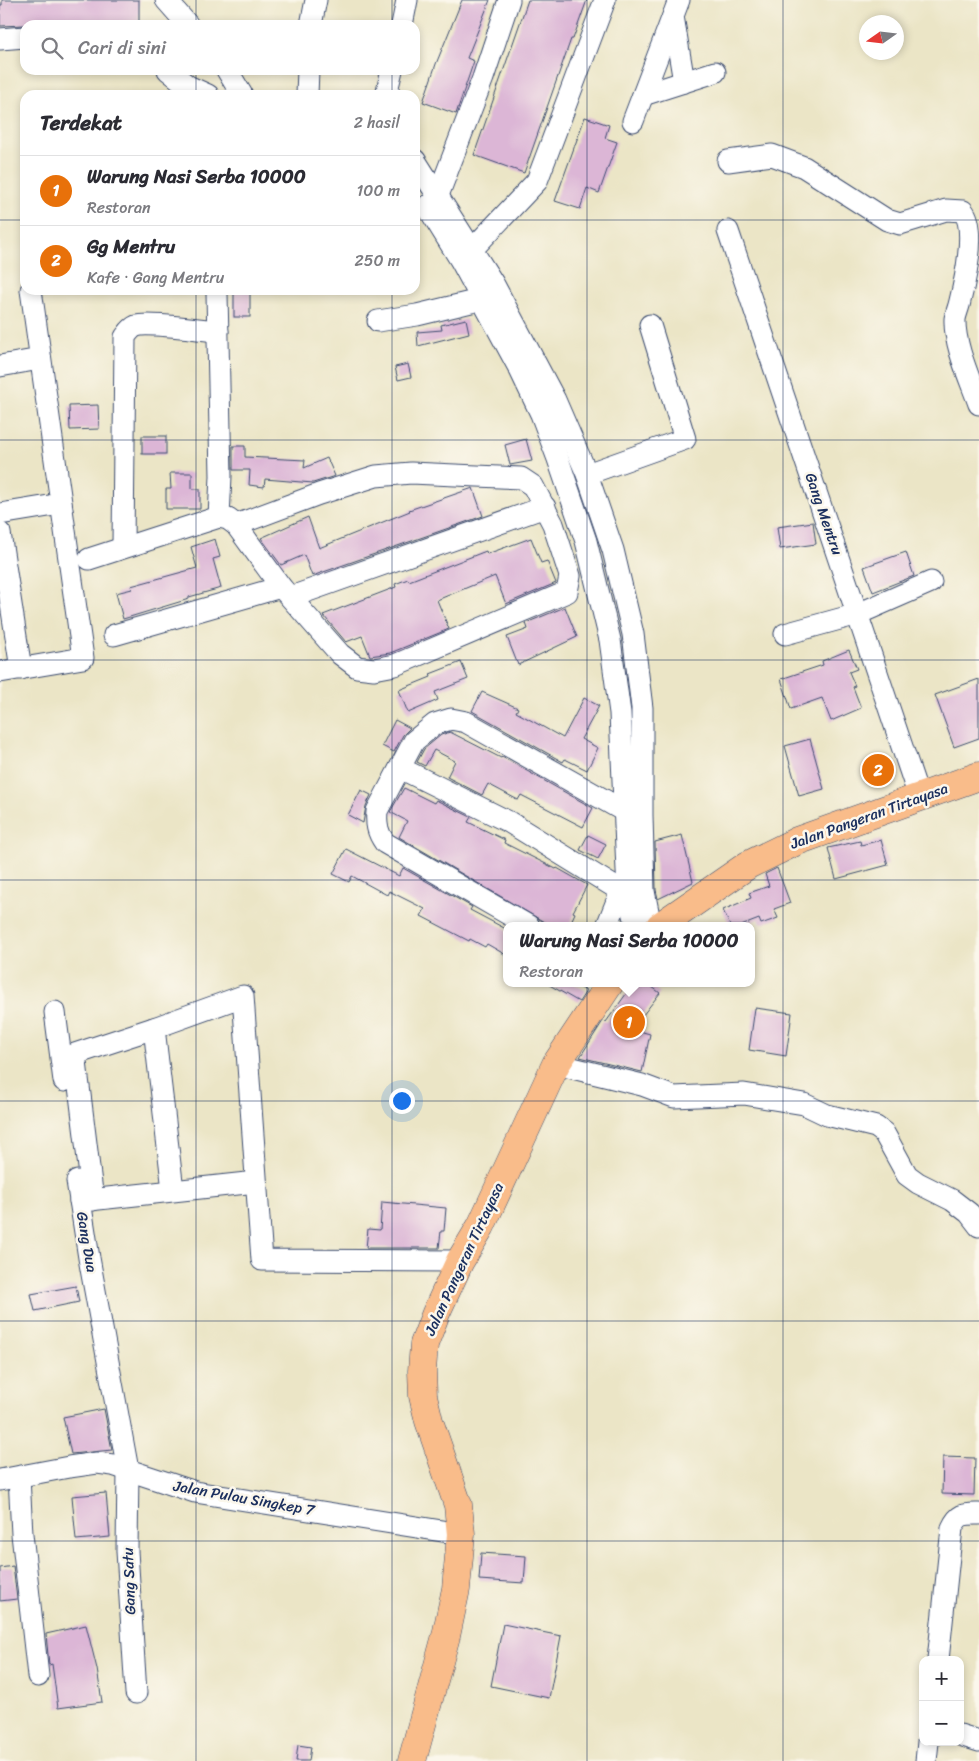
<!DOCTYPE html>
<html lang="id">
<meta charset="utf-8">
<style>
:root{--surface:#fff;--page:#f7f7f7;--text:#2b2b33;--muted:#7c7c81;--line:#e1e1e2;--accent:#ea580c}
body{margin:0;font-family:Sriracha,sans-serif;background:var(--page);color:var(--text)}
.controls{position:absolute;right:15px;bottom:15px;display:grid;overflow:hidden;border-radius:10px;box-shadow:0 2px 8px #0003}
.controls button{width:45px;height:45px;display:grid;place-items:center;padding:0;border:0;border-bottom:1px solid var(--line);background:var(--surface);color:var(--text);font:25px sans-serif}
.compass{position:absolute;left:859px;top:15px;width:45px;height:45px;border-radius:50%;background:var(--surface);box-shadow:0 2px 8px #0003;rotate:256deg}
.you{position:absolute;left:401px;top:1100px;width:18px;height:18px;margin:-12px;border:4px solid #fff;border-radius:50%;background:#1a73e8;box-shadow:0 0 0 8px #1a73e833}
.badge{display:grid;place-items:center;width:32px;height:32px;border-radius:50%;background:var(--accent);color:#fff;font-size:16px;font-weight:700}
.pin{position:absolute;translate:-50% -50%;border:2px solid #fff;box-shadow:0 1px 5px #0006}
.popup{position:absolute;left:503px;top:922px;width:252px;height:65px;box-sizing:border-box;display:grid;place-content:center;border-radius:10px;background:var(--surface);filter:drop-shadow(0 1px 4px #0005);font-size:16px;white-space:nowrap;color:var(--muted)}
.popup b{font-size:19px;color:var(--text)}
.popup::after{content:'';position:absolute;left:50%;top:100%;margin-left:-10px;border:10px solid transparent;border-top-color:var(--surface)}
.list{margin:0;padding:0;list-style:none}
h2{display:flex;justify-content:space-between;align-items:center;height:65px;margin:0;padding:0 20px;font-size:21px}
h2 small{font-size:16px;font-weight:400;color:var(--muted)}
.list li{display:grid;grid-template-columns:32px 1fr auto;gap:15px;align-items:center;box-sizing:border-box;height:70px;padding:0 20px;border-top:1px solid var(--line)}
.list b{display:block;font-size:19px;white-space:nowrap}
.list p{margin:0;font-size:16px;white-space:nowrap;color:var(--muted)}
.list em{font-size:16px;font-style:normal;color:var(--muted)}
.icon{flex:none;width:28px;height:28px;fill:none;stroke:currentColor;stroke-width:2;stroke-linecap:round;stroke-linejoin:round}
.map{position:relative;flex:none;width:979px;height:1761px;overflow:hidden}
.search{position:absolute;background:var(--surface);box-shadow:0 2px 8px #0003;left:20px;top:20px;width:400px;height:55px;display:flex;align-items:center;gap:12px;box-sizing:border-box;padding:0 18px;border-radius:15px;color:var(--muted);font-size:19px}
.panel{position:absolute;background:var(--surface);box-shadow:0 2px 8px #0003;left:20px;top:90px;width:400px;height:205px;border-radius:15px}
.map>svg:first-child{display:block}
.building{fill:#dcb6d6}
.lines{fill:none;stroke-linecap:round;stroke-linejoin:round}
.minor-casing{stroke:#3a4a6e;stroke-width:23}
.major-casing{stroke:#3a4a6e;stroke-width:29}
.minor{stroke:#fff;stroke-width:21}
.major{stroke:#f9bc8a;stroke-width:28}
.grid{fill:none;stroke:#1b2f5e;stroke-width:1;stroke-opacity:0.55}
.labels{text-anchor:middle;dominant-baseline:central;stroke-width:5;stroke-linejoin:round;paint-order:stroke}
.street-label{font-size:15px;fill:#1b2f5e;stroke:#fbf7ec}
</style>
<div class="map">
<svg width="979" height="1761" viewBox="0 0 979 1761">
<rect width="100%" height="100%" fill="#fbf7ec"/>
<filter id="ink" filterUnits="userSpaceOnUse"><feTurbulence type="fractalNoise" baseFrequency=".02" numOctaves="2"/><feDisplacementMap in="SourceGraphic" scale="10" xChannelSelector="R" yChannelSelector="G"/><feConvolveMatrix kernelMatrix="1 2 1 2 8 2 1 2 1" color-interpolation-filters="sRGB"/></filter>
<filter id="wash" filterUnits="userSpaceOnUse"><feTurbulence type="fractalNoise" baseFrequency=".0096" numOctaves="4" result="noise"/><feDisplacementMap in="SourceGraphic" scale="20" xChannelSelector="R" yChannelSelector="G"/><feGaussianBlur stdDeviation="1.12" result="paint"/><feColorMatrix in="noise" values="0 0 0 0 0 0 0 0 0 0 0 0 0 0 0 0 0 1.4 0 .05"/><feComposite in="paint" operator="in"/></filter>
<g filter="url(#wash)">
<rect width="100%" height="100%" fill="#ebe5c6"/>
<g id="blocks">
<!-- building -->
<g class="building">
<polygon points="2,0 139,0 139,25 24,25 0,26 0,5 2,5"/>
<polygon points="462,0 490,0 467,58 474,61 456,114 423,102 436,64"/>
<polygon points="528,0 587,0 573,39 571,39 524,173 474,155"/>
<polygon points="585,117 609,125 605,138 617,142 599,193 587,188 580,209 555,201"/>
<rect x="234" y="290" width="16" height="27"/>
<polygon points="466,319 469,333 418,346 417,332 442,330 441,325"/>
<polygon points="408,364 411,377 398,380 395,367"/>
<polygon points="98,405 99,429 70,430 69,406"/>
<rect x="142" y="436" width="24" height="18"/>
<polygon points="526,439 532,461 510,465 505,445"/>
<polygon points="233,446 245,446 245,457 305,460 304,468 327,458 335,476 313,483 265,479 264,487 249,485 250,470 233,470"/>
<polygon points="170,473 192,473 192,489 200,489 200,509 166,509 166,489 171,489"/>
<polygon points="473,488 483,516 312,576 304,555 281,565 261,538 308,517 319,548 410,511 409,510"/>
<polygon points="813,522 816,544 780,549 777,527"/>
<polygon points="531,538 541,563 547,561 556,583 506,604 495,576 437,600 449,629 390,653 370,656 362,636 346,642 323,615 396,587 395,584 408,579 409,581 486,551 487,554"/>
<polygon points="215,539 220,557 213,559 221,588 189,597 189,599 123,619 116,593 132,589 131,586 197,568 191,547"/>
<polygon points="906,552 914,576 873,592 864,567"/>
<polygon points="565,607 577,637 518,665 507,637 528,629 526,623"/>
<polygon points="849,650 857,669 849,672 855,686 853,687 861,708 831,721 822,698 791,709 781,679 823,665 822,661"/>
<polygon points="461,662 468,679 435,692 438,700 408,713 399,690 431,677 430,674"/>
<polygon points="979,679 979,738 954,747 935,695"/>
<polygon points="482,692 518,708 516,712 563,738 584,698 599,706 581,739 598,748 587,770 565,759 563,762 472,711"/>
<polygon points="395,720 410,728 403,735 394,752 382,746"/>
<polygon points="450,732 501,758 502,757 593,808 583,827 521,795 518,800 488,784 482,795 447,777 455,761 434,750 425,766 417,762 424,749 441,735"/>
<polygon points="810,739 824,789 799,796 785,746"/>
<polygon points="404,788 434,803 436,800 471,817 468,822 505,840 504,843 556,869 557,868 587,885 573,912 575,913 569,926 551,926 399,837 407,821 390,812"/>
<polygon points="361,790 371,795 366,806 363,823 348,815"/>
<polygon points="588,835 606,844 598,859 580,850"/>
<polygon points="682,835 693,882 658,899 656,890 655,842"/>
<polygon points="881,840 888,865 836,879 828,848 860,841 861,845"/>
<polygon points="346,849 399,876 403,868 472,907 470,910 506,929 506,955 487,944 485,947 470,939 469,941 421,916 425,909 389,891 387,895 352,876 349,882 333,874"/>
<polygon points="777,868 790,903 774,909 778,918 761,924 759,919 741,926 730,926 723,910 751,898 749,893 769,886 765,874"/>
<polygon points="546,983 573,983 586,991 579,1002"/>
<polygon points="634,983 647,983 660,993 632,1029 650,1034 642,1072 580,1057 603,1021 606,1022"/>
<polygon points="755,1008 792,1013 786,1056 749,1050"/>
<polygon points="382,1202 446,1208 444,1231 441,1231 439,1248 366,1248 368,1229 380,1230"/>
<polygon points="76,1286 79,1302 35,1311 31,1294"/>
<polygon points="104,1409 112,1450 71,1454 63,1417"/>
<polygon points="943,1457 975,1458 974,1495 942,1494"/>
<polygon points="106,1493 110,1537 76,1540 72,1496"/>
<polygon points="481,1553 526,1556 524,1583 479,1580"/>
<polygon points="13,1566 17,1599 0,1601 0,1568"/>
<polygon points="503,1624 561,1636 549,1698 491,1686"/>
<polygon points="86,1625 97,1669 102,1702 58,1708 52,1664 49,1665 46,1634"/>
<polygon points="298,1745 311,1747 309,1761 296,1761"/>
</g>
</g>
</g>
<g filter="url(#ink)">
<use href="#blocks" fill-opacity="0" stroke="#3a4a6e" stroke-width="1"/>
<g class="lines">
<!-- minor casing -->
<g class="minor-casing">
<g id="minor">
<polyline points="166,0 188,25"/>
<polyline points="673,16 684,82"/>
<polyline points="311,25 316,0"/>
<polyline points="402,25 407,0"/>
<polyline points="0,39 25,37"/>
<polyline points="168,70 188,86 208,95"/>
<polyline points="227,70 242,95"/>
<polyline points="307,95 308,70"/>
<polyline points="386,95 392,70"/>
<polyline points="643,95 715,72"/>
<polyline points="633,121 679,0"/>
<polyline points="415,160 493,283 555,400 587,474 613,550 633,634 642,708 642,815 644,891 651,926"/>
<path d="M728,161L772,155L804,167L887,220L900,224L946,210L963,211C977,227 965,281 960,301C959,307 956,313 955,319C954,345 970,379 979,404"/>
<polyline points="427,206 461,261 520,370 541,414 558,459 586,541 610,640 620,713 628,893 637,926"/>
<polyline points="434,206 483,78 509,0"/>
<polyline points="728,231 919,797"/>
<polyline points="464,258 537,181 605,0"/>
<polyline points="217,294 221,476 219,517 228,519 236,525 281,587 340,654 357,667 374,669 395,665 567,592 570,576 553,524 533,486 521,478 411,473 376,476 319,494 236,525"/>
<polyline points="378,321 417,315 471,302 477,299 490,287"/>
<polyline points="0,366 40,359"/>
<polyline points="587,474 685,439 650,325"/>
<polyline points="0,514 61,504"/>
<polyline points="0,533 21,669"/>
<path d="M123,547L125,337C128,333 131,328 136,326C148,322 202,330 218,331"/>
<polyline points="89,559 219,517"/>
<polyline points="291,597 545,507"/>
<polyline points="785,634 858,614 931,582"/>
<polyline points="114,635 281,587"/>
<polyline points="0,672 83,658 31,290"/>
<polyline points="400,768 509,822 621,891 628,893 639,892"/>
<path d="M529,926L385,843C377,832 376,824 377,811L414,741L435,724L451,719L466,722L624,811L636,814"/>
<polyline points="607,926 621,891"/>
<polyline points="55,1012 64,1081"/>
<polyline points="154,1028 173,1190"/>
<polyline points="556,1064 642,1085 674,1097 744,1094 804,1104 827,1115 876,1127 884,1133 907,1175 918,1183 952,1200 969,1213 979,1226"/>
<polyline points="77,1181 89,1258 128,1470 127,1551 136,1693"/>
<polyline points="93,1200 75,1054 154,1028 243,996 262,1260 460,1261"/>
<polyline points="80,1201 256,1182"/>
<polyline points="19,1477 22,1534 38,1676"/>
<polyline points="0,1480 69,1467 97,1463 113,1465 195,1492 461,1534"/>
<path d="M938,1660L952,1528C959,1513 964,1514 979,1514"/>
<polyline points="960,1735 979,1741"/>
<polyline points="926,1761 928,1742"/>
</g>
</g>
<!-- major casing -->
<g class="major-casing">
<g id="major">
<polyline points="660,926 748,865 797,841 979,776"/>
<polyline points="412,1761 446,1636 456,1589 461,1534 458,1505 429,1421 423,1396 422,1371 424,1344 436,1313 460,1261 481,1226 556,1064 610,983"/>
</g>
</g>
<!-- minor -->
<use href="#minor" class="minor"/>
<!-- major -->
<use href="#major" class="major"/>
</g>
</g>
<!-- grid -->
<path class="grid" d="M196,0V25M392,0V25M587,0V1761M783,0V1761M196,70V95M392,70V95M0,220H25M415,220H979M196,290V1761M392,290V1761M0,440H979M0,660H979M0,880H979M0,1101H979M0,1321H979M0,1541H979"/>
<g class="labels">
<!-- street labels -->
<g class="street-label">
<text transform="translate(824 514) rotate(71)">Gang Mentru</text>
<text transform="translate(869 816) rotate(-20)">Jalan Pangeran Tirtayasa</text>
<text transform="translate(87 1242) rotate(80)">Gang Dua</text>
<text transform="translate(464 1259) rotate(-65)">Jalan Pangeran Tirtayasa</text>
<text transform="translate(244 1498) rotate(10)">Jalan Pulau Singkep 7</text>
<text transform="translate(129 1581) rotate(-92)">Gang Satu</text>
</g>
</g>
</svg>
<div class="controls">
<button>+</button>
<button>−</button>
</div>
<svg class="compass" viewBox="-18 -18 36 36"><path d="M0-13l5 13h-10z" fill="#e53935"/><path d="M0 13l5-13h-10z" fill="#7c7c81"/></svg>
<div class="you"></div>
<div class="pin badge" style="left:629px;top:1022px;background:#e8710a">1</div>
<div class="popup"><b>Warung Nasi Serba 10000</b>Restoran</div>
<div class="pin badge" style="left:878px;top:770px;background:#e8710a">2</div>
<div class="search"><svg class="icon" aria-label="search" viewBox="0 0 24 24"><circle cx="10" cy="10" r="6"/><path d="M15 15l6 6"/></svg>Cari di sini</div>
<section class="panel">
<h2>Terdekat<small>2 hasil</small></h2>
<ul class="list">
<li><span class="badge" style="background:#e8710a">1</span><div><b>Warung Nasi Serba 10000</b><p>Restoran</p></div><em>100 m</em></li>
<li><span class="badge" style="background:#e8710a">2</span><div><b>Gg Mentru</b><p>Kafe · Gang Mentru</p></div><em>250 m</em></li>
</ul>
</section>
</div>
